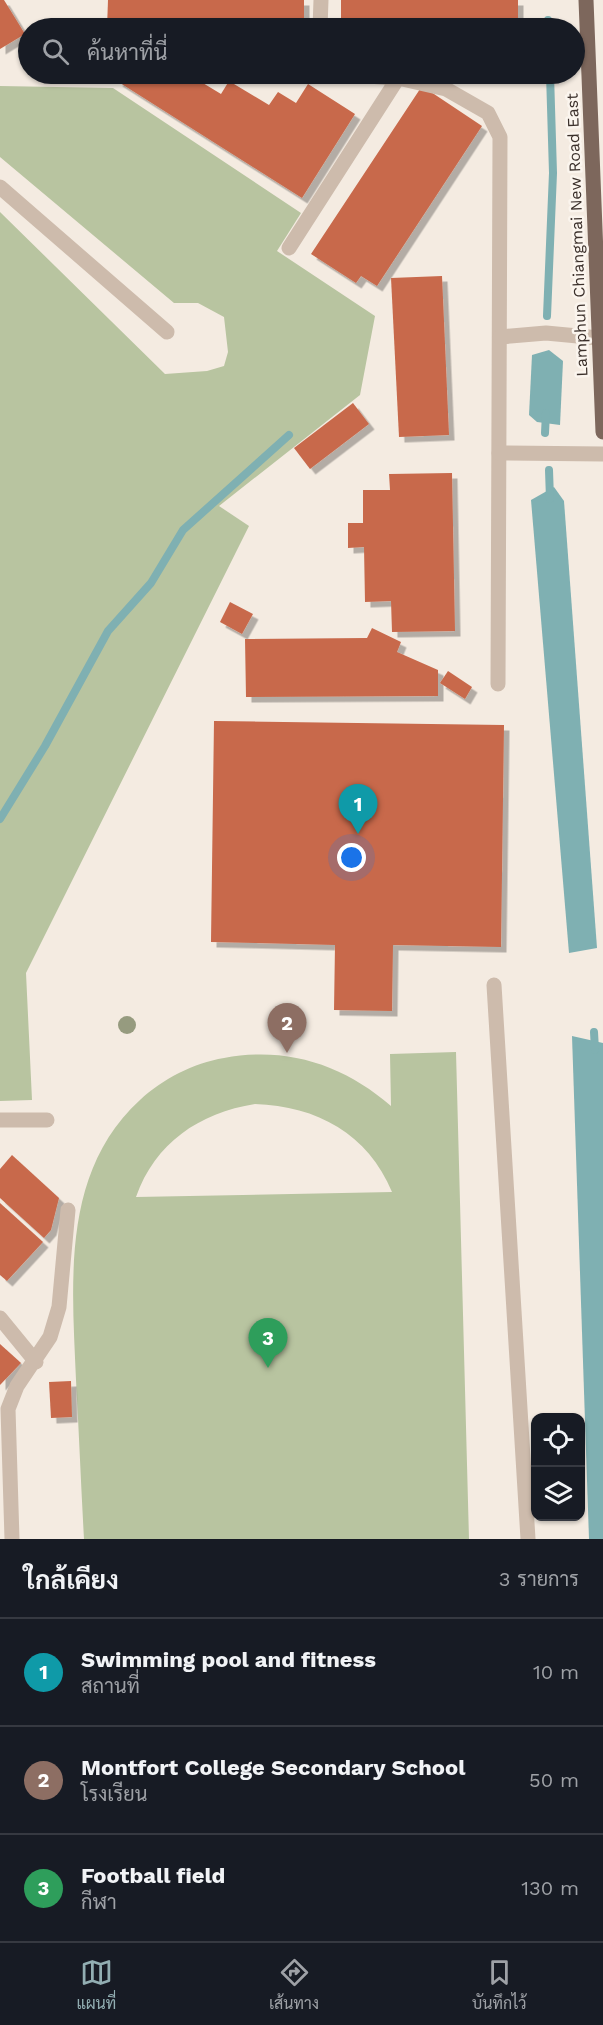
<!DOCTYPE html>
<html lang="th">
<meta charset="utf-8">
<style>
:root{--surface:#171b24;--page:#242831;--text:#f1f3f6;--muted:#9ea1a6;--line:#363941;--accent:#92aeb2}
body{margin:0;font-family:"Work Sans",Sarabun,sans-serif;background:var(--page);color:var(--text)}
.controls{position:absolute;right:18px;bottom:18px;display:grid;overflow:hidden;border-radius:12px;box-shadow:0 2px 4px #0004}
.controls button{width:54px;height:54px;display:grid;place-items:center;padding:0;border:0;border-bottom:2px solid var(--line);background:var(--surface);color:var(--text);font:30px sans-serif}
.you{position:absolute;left:352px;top:858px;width:21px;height:21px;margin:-15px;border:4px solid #fff;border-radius:50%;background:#1a73e8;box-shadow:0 0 0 9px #1a73e833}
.badge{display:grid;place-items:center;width:39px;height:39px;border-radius:50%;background:var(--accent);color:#fff;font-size:20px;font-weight:700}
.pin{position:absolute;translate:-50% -50px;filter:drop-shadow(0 2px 3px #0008)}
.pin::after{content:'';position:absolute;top:32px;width:21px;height:18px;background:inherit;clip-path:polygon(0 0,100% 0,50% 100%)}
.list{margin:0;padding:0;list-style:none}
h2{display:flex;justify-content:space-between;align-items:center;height:78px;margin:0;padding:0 24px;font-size:26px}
h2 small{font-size:20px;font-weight:400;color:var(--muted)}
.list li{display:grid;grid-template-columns:39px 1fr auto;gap:18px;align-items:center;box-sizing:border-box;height:108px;padding:0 24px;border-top:2px solid var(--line)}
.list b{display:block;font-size:22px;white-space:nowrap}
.list p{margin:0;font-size:20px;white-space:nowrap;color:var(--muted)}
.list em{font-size:20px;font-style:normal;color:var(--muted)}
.icon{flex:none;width:33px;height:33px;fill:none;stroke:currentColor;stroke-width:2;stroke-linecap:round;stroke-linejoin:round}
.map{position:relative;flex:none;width:603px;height:1539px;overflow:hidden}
.search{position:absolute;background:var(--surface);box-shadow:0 2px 4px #0004;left:18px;right:18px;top:18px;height:66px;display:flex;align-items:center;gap:15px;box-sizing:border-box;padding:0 21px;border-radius:33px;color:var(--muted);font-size:22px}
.sheet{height:402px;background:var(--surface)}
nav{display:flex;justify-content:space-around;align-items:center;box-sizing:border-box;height:84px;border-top:2px solid var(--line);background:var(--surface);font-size:16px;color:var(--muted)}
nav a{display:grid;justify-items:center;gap:3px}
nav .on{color:var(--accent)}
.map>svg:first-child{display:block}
.green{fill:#b8c4a0;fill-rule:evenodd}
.water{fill:#7fb0b2}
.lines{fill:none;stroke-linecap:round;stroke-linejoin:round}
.stream{stroke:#7fb0b2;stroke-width:8}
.building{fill:#c8694b;filter:url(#shadow)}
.minor{stroke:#cdbbac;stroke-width:15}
.major{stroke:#7d675c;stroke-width:15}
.tree{fill:#969b7f}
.labels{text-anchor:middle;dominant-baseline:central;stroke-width:5;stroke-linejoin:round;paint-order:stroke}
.street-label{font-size:16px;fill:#3b302b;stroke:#fbf5ee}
</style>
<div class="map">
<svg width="603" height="1539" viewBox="0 0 603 1539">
<defs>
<filter id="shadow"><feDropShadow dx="5.5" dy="5.5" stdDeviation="0" flood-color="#0004"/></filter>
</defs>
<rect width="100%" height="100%" fill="#f4ebe1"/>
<!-- green -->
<g class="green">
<polygon points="0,86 113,88 301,213 277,251 375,316 360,395 219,506 249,526 26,973 32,1100 0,1101 0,212 165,374 207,371 224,366 228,352 224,317 198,303 174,303 0,157"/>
<path d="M456,1052L469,1539H84C81,1486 79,1433 76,1380C72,1283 61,1172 140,1100C163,1079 193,1063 224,1058C287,1046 344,1065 391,1106L390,1054ZM255,1104C317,1106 368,1134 392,1192L136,1197C155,1143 199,1113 255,1104Z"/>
</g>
<!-- water -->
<g class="water">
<polygon points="549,350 563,361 560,425 537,422 529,415 532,355"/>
<polygon points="554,487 564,501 597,948 569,953 531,500"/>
<polygon points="572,1036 603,1043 603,1539 589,1539"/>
</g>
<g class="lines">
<!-- stream -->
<g class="stream">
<polyline points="548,20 548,28"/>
<polyline points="547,316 553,173 550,74"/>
<polyline points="545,433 546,413"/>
<polyline points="549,470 550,499"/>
<polyline points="0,819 45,746 108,631 151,583 183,530 289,435"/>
<polyline points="594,1032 595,1050"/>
</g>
</g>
<!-- building -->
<g class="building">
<polygon points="0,0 4,0 25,34 0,49"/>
<polygon points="108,0 304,0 304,28 107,28"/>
<rect x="341" y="0" width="177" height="28"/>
<polygon points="122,74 155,74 167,81 172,74 188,74 221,94 229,81 269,105 278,92 296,103 308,84 355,114 302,198 117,81"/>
<polygon points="422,86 482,126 377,286 361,276 356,283 311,254"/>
<polygon points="442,276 449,435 399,437 391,278"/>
<polygon points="353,403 369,424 310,469 294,448"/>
<polygon points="452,473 455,631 392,632 391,601 365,602 364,547 348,548 348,523 363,523 363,490 390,490 389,474"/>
<polygon points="230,602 253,614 242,634 220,622"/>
<polygon points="372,628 401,642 397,652 438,670 438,696 246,697 245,639 367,638"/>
<polygon points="448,671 472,687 465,699 440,683"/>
<polygon points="214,721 504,725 501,947 393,945 392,1011 334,1010 335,945 211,942"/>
<polygon points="12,1155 59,1198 51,1230 44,1238 0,1198 0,1169"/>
<polygon points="0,1203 43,1242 7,1281 0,1275"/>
<polygon points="0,1344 21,1363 0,1385"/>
<polygon points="71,1381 72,1417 51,1418 49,1382"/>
</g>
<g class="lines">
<!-- minor -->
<g class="minor">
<polyline points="320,28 321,0"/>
<polyline points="398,78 446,89 488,113 500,137 498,684"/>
<polyline points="0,187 167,332"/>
<polyline points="289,248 398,78 336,74"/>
<polyline points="500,337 546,333 599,338"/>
<polyline points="499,453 603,454"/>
<polyline points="494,985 528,1539"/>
<polyline points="0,1120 47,1120"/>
<polyline points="0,1318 36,1362"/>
<polyline points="12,1539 8,1409 17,1386 50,1337 59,1307 68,1210"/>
</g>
<!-- major -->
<polyline class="major" points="586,0 603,432"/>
</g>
<!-- trees -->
<circle class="tree" cx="127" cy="1025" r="9"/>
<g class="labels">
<!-- street labels -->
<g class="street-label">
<text transform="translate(577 235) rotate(-92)">Lamphun Chiangmai New Road East</text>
</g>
</g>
</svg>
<div class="controls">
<button><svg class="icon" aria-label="locate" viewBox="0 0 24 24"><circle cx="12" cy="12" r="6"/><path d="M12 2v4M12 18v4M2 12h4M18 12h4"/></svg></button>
<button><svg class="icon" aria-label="layers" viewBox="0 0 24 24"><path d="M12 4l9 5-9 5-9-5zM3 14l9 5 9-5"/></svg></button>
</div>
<div class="you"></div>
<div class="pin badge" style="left:358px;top:834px;background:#0f9aa8">1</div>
<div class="pin badge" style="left:287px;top:1053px;background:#8d6e63">2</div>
<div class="pin badge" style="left:268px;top:1368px;background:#2e9e5b">3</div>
<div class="search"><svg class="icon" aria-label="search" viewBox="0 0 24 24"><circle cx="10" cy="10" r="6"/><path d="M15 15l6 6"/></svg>ค้นหาที่นี่</div>
</div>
<section class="sheet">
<h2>ใกล้เคียง<small>3 รายการ</small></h2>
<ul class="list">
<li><span class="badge" style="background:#0f9aa8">1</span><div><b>Swimming pool and fitness</b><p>สถานที่</p></div><em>10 m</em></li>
<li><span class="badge" style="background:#8d6e63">2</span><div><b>Montfort College Secondary School</b><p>โรงเรียน</p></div><em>50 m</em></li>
<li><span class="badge" style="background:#2e9e5b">3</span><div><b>Football field</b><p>กีฬา</p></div><em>130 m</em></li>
</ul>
</section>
<nav>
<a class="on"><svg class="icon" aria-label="map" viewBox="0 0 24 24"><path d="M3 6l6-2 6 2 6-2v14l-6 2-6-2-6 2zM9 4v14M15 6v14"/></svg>แผนที่</a>
<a><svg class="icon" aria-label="directions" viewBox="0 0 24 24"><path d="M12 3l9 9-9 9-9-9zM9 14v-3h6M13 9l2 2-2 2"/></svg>เส้นทาง</a>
<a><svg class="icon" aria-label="saved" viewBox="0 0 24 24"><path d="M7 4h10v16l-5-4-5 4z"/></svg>บันทึกไว้</a>
</nav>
